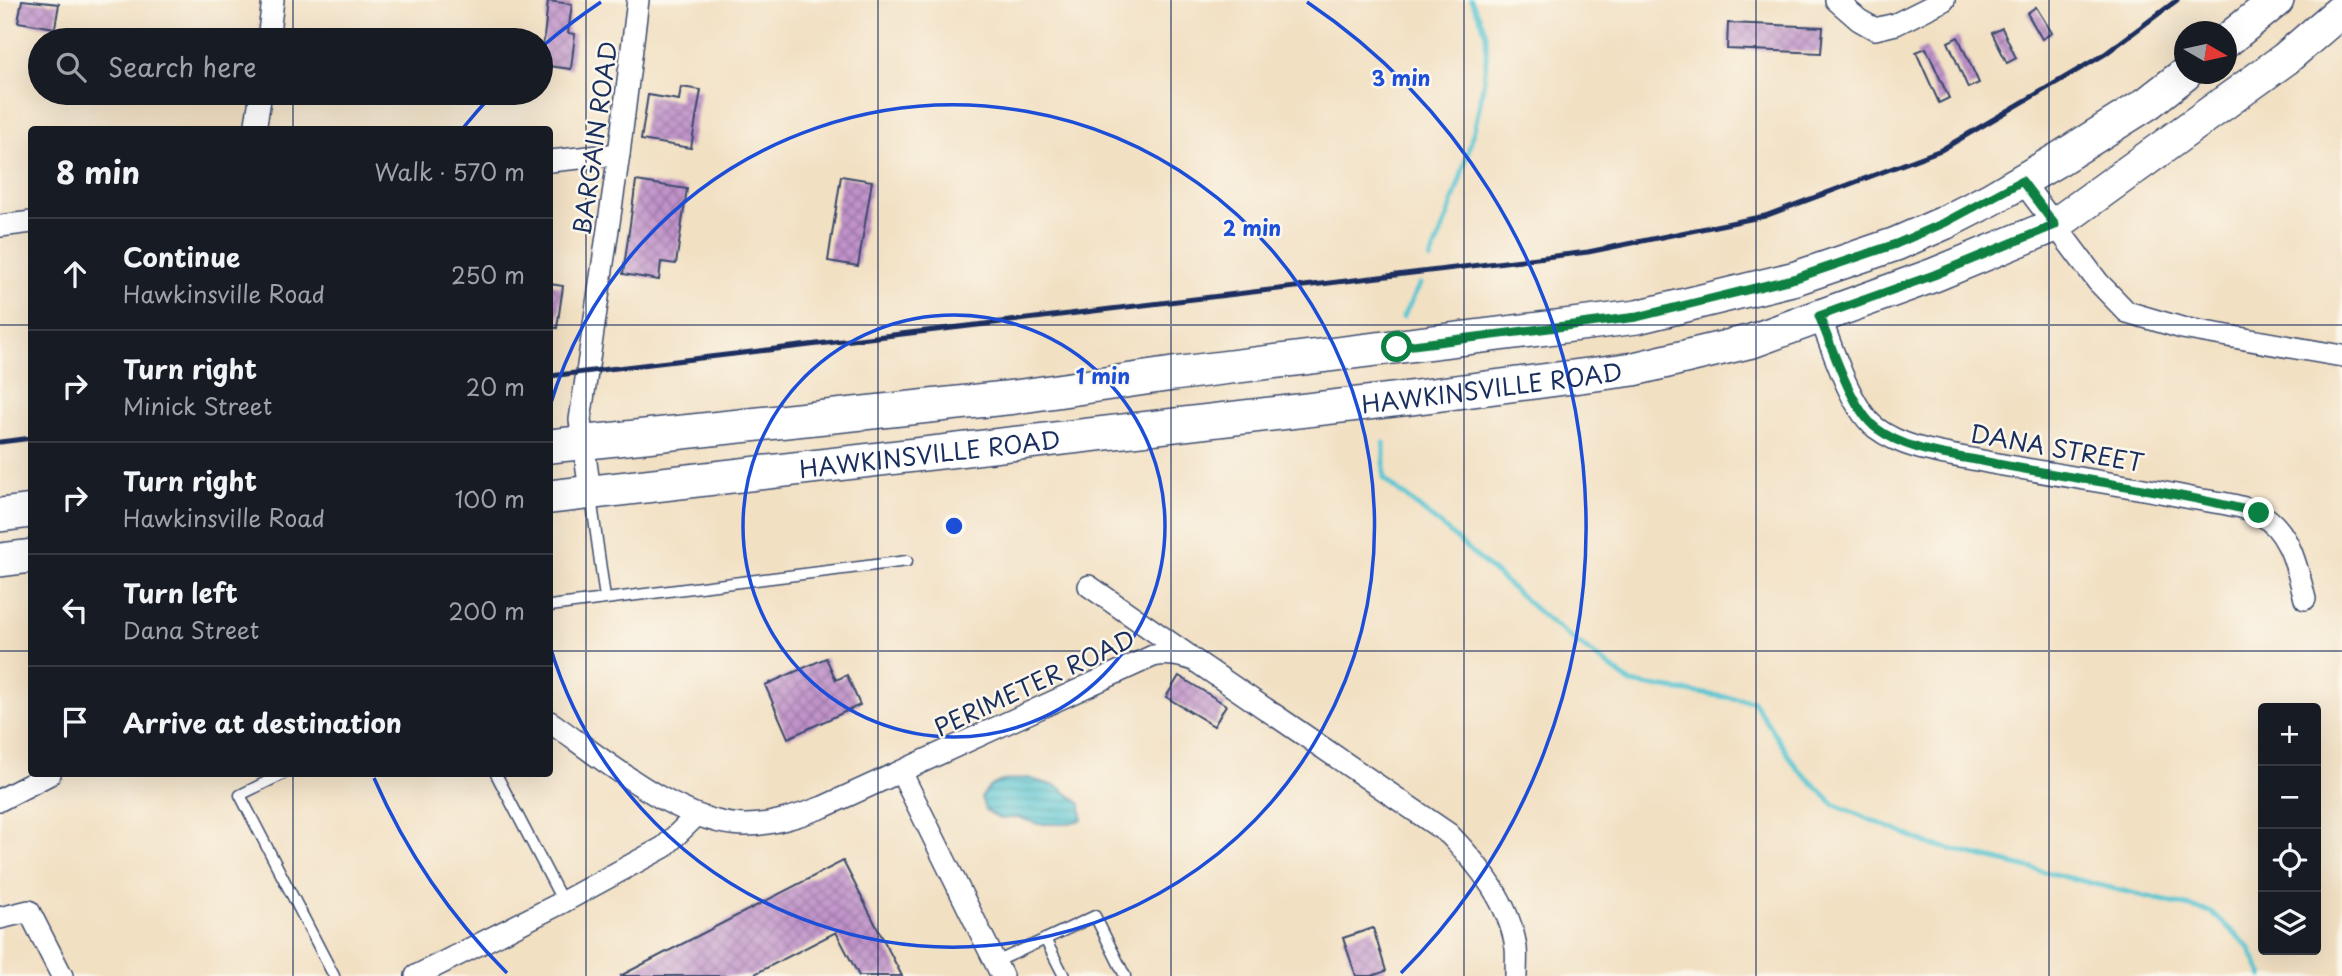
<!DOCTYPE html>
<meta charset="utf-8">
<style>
:root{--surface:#171b24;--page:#20242c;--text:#f1f3f6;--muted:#9ea1a6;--line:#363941}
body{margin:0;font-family:"Playpen Sans",sans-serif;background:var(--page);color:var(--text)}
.controls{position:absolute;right:21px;bottom:21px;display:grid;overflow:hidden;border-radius:7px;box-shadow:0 7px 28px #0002}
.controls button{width:63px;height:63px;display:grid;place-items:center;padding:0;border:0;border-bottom:2px solid var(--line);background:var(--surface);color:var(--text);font:35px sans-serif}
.compass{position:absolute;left:2174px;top:21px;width:63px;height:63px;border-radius:50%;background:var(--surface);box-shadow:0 7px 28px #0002;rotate:99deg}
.stop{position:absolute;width:21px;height:21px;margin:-16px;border:5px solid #0b8043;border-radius:50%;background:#fff}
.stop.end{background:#0b8043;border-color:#fff;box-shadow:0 2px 7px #0008}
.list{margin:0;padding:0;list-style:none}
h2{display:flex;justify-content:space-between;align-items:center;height:91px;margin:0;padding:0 28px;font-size:30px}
h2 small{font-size:23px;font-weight:400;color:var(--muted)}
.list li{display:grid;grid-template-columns:46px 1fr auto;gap:21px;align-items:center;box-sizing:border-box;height:112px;padding:0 28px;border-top:2px solid var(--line)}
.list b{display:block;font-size:26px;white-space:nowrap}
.list p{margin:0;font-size:23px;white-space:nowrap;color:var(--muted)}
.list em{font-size:23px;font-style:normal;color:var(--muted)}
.icon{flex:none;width:38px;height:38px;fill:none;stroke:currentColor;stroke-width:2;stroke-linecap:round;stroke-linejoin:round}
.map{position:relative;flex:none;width:2342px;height:976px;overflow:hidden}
.search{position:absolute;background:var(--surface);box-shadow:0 7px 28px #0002;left:28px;top:28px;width:525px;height:77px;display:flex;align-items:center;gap:18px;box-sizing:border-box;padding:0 24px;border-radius:38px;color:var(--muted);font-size:26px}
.panel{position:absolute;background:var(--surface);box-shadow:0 7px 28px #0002;left:28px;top:126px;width:525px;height:651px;border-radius:7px}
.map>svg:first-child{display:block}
.water{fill:url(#water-rules);stroke:#3a7a98;stroke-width:2}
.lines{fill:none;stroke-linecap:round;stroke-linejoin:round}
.stream{stroke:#58c5d1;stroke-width:5}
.building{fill:url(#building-cross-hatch)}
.lane-casing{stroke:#3b4a6d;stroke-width:13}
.street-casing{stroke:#3b4a6d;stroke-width:24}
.primary-casing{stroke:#3b4a6d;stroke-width:36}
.lane{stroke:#fff;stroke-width:10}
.street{stroke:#fff;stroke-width:21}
.primary{stroke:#fff;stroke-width:33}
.rail{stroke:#1b2f5e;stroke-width:5}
.route{stroke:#0b8043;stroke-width:9}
.grid{fill:none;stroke:#1b2f5e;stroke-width:2;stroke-opacity:0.55}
.ring{fill:none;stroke:#1d4ed8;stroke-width:3.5}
.labels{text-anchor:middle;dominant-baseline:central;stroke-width:5;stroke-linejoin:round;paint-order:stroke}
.street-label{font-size:24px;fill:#1b2f5e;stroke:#fbf7ec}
.centre{fill:#1d4ed8;stroke:#fbf7ec;stroke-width:3.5}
.ring-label{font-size:21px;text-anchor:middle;font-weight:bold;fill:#1d4ed8;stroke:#fbf7ec;stroke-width:5;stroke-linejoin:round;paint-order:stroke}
</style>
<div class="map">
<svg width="2342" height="976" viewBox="0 0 2342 976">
<defs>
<pattern id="water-rules" width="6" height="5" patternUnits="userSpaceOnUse" patternTransform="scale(1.75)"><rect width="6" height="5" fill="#58c5d1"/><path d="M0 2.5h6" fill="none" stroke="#48a0ad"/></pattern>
<pattern id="building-cross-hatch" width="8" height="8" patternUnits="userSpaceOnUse" patternTransform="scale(1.75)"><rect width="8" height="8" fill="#c092c9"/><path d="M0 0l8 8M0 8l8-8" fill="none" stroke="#9b78a6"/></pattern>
</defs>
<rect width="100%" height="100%" fill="#fbf7ec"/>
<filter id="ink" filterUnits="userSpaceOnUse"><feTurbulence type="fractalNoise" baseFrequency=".0143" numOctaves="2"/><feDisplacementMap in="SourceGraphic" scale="14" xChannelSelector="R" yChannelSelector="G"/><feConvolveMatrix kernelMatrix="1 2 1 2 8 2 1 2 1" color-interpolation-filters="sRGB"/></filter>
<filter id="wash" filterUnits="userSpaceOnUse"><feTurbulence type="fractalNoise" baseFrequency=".00686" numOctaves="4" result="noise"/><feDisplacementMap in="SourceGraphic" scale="28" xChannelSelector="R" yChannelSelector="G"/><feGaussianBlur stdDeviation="1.57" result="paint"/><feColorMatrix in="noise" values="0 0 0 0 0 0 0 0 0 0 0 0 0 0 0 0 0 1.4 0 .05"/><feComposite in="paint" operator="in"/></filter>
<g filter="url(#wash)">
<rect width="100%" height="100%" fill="#f2e0c3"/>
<!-- water -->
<path class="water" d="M1028,778L1059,787L1081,804L1082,820L1064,824H1038L1017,817L1002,819L986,811L981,798C994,778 1006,780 1028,778Z"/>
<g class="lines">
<!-- stream -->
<g class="stream">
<path d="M1430,260C1454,205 1491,94 1486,35C1484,24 1476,10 1471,0"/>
<polyline points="1403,317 1420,284"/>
<polyline points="1384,443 1384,479 1443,527 1549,621 1631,683 1753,701 1797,768 1835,805 1929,844 2211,912 2249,947 2263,976"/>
</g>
</g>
<g id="blocks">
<!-- building -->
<g class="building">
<polygon points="22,0 59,4 55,28 18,22"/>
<polygon points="548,1 572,4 568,33 575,34 571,69 541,65"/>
<polygon points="2036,7 2052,33 2042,39 2027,13"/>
<polygon points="1728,23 1823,27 1821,53 1727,49"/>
<polygon points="2002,28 2016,58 2007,63 1992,33"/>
<polygon points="1958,37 1979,83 1968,88 1948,42"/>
<polygon points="1926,48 1949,98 1939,103 1916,52"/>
<polygon points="681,87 701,90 691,148 641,140 648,95 679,100"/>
<polygon points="841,176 872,181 858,266 828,261"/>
<polygon points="636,181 687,189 676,264 661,262 659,280 623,274"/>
<polygon points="550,284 563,286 557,328 550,327"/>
<polygon points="826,658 836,680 847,675 860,705 788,738 765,685"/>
<polygon points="1179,676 1226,705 1214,726 1166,697"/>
<polygon points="843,861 902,976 859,976 836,932 751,976 620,976"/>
<polygon points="1373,928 1386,971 1372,976 1356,976 1343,938"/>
</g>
</g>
</g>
<g filter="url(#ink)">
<use href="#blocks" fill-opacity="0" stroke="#3b4a6d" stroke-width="2"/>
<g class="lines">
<!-- lane casing -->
<g class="lane-casing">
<g id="lane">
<polyline points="591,497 605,598"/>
<polyline points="550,606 907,561"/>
<polyline points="283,774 240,795 334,976"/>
<polyline points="496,774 563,902"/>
<polyline points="1045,939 1064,976"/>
<polyline points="996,962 1095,916 1125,976"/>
</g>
</g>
<!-- street casing -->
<g class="street-casing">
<g id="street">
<polyline points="1836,0 1859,20 1875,29 1896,24 1944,0"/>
<polyline points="268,40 273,0"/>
<polyline points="255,130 261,93"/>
<polyline points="550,161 619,154"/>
<polyline points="2022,181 2098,282 2127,312 2182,328 2342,356"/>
<polyline points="0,226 32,222"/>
<path d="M1819,315C1832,346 1850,408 1876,428C1905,450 1947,454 1982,461C2053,475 2125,484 2196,499C2214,502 2242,505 2258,513C2290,529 2297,568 2305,599"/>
<polyline points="590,491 580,420 619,154 638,0"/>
<polyline points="1089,586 1188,655"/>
<path d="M550,722C602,758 680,825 745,825C772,825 798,816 823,807L1153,656C1168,653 1179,655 1194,660L1449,834C1479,865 1510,904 1516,948C1517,957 1516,967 1516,976"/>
<polyline points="901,772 1002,976"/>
<polyline points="0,800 50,774"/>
<polyline points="0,918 29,911 62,976"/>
<polyline points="416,976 563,902 664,847 696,816"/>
</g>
</g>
<!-- primary casing -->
<g class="primary-casing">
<g id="primary">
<polyline points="2226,41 2277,0"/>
<polyline points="550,446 1015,397 1173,374 1637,317 1796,278 1896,244 1944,223 1991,199 2059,159 2148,103 2185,74"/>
<path id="s1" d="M550,497L1410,398L1634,369L1752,341L1934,275L2055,225L2285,59L2342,10"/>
<polyline points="0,515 32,511"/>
<polyline points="0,560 32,556"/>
</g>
</g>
<!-- lane -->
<use href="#lane" class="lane"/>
<!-- street -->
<use href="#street" class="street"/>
<!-- primary -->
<use href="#primary" class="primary"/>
<!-- rail -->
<g class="rail">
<polyline points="550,376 1588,252 1765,216 1941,150 2105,54 2177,0"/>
<polyline points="0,442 32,438"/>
</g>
</g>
</g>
<g class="lines" filter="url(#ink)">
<!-- route -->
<path class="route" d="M1397,347L1637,317L1796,278L1896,244L1944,223L2022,181L2055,225L1934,275L1819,316C1832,346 1851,409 1876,428C1906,451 1951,455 1987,462C2077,480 2169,490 2259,513"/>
</g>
<!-- grid -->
<path class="grid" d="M293,0V40M586,0V976M878,0V976M1171,0V976M1464,0V976M1756,0V976M2049,0V976M293,93V130M0,325H32M550,325H2342M0,651H32M550,651H2342M293,774V976"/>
<!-- distance rings -->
<g class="ring">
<circle cx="954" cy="526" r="211"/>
<path d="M550 406A421 421 0 1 1 550 646"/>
<path d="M507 973A632 632 0 0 1 374 778M463 128A632 632 0 0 1 492 95M544 45A632 632 0 0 1 601 2M1307 2A632 632 0 0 1 1401 973"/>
</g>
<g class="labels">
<!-- street labels -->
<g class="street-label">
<text transform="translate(594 138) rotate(-82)">BARGAIN ROAD</text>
<text stroke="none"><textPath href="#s1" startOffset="948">HAWKINSVILLE ROAD</textPath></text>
<text transform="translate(2057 447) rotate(10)">DANA STREET</text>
<text stroke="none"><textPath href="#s1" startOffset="382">HAWKINSVILLE ROAD</textPath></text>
<text transform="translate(1034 682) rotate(-25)">PERIMETER ROAD</text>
</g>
</g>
<circle cx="954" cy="526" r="10" class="centre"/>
<g class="ring-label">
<text x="1401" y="86">3 min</text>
<text x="1252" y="236">2 min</text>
<text x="1103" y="384">1 min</text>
</g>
</svg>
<div class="controls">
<button>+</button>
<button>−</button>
<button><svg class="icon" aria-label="locate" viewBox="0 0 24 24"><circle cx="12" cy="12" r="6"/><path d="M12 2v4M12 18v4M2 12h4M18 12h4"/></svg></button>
<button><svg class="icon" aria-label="layers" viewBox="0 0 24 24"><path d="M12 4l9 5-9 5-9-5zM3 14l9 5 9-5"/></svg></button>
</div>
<svg class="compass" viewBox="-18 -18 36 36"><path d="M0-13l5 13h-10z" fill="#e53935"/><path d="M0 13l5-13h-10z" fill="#9ea1a6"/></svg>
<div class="stop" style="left:1397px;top:347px"></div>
<div class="stop end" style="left:2259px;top:513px"></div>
<div class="search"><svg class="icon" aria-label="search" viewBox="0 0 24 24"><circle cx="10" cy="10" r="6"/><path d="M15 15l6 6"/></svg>Search here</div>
<section class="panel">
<h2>8 min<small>Walk · 570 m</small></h2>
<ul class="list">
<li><svg class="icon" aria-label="ahead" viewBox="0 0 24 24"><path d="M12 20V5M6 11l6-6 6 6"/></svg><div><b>Continue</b><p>Hawkinsville Road</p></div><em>250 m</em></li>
<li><svg class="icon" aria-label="right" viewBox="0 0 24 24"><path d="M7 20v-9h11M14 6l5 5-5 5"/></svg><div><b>Turn right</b><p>Minick Street</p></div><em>20 m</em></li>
<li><svg class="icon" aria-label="right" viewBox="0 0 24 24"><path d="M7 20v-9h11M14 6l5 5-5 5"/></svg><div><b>Turn right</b><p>Hawkinsville Road</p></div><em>100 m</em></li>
<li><svg class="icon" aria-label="left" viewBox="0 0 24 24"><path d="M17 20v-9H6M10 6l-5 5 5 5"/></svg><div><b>Turn left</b><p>Dana Street</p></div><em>200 m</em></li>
<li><svg class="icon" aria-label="arrive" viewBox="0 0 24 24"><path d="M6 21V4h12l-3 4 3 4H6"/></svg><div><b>Arrive at destination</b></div></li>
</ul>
</section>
</div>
